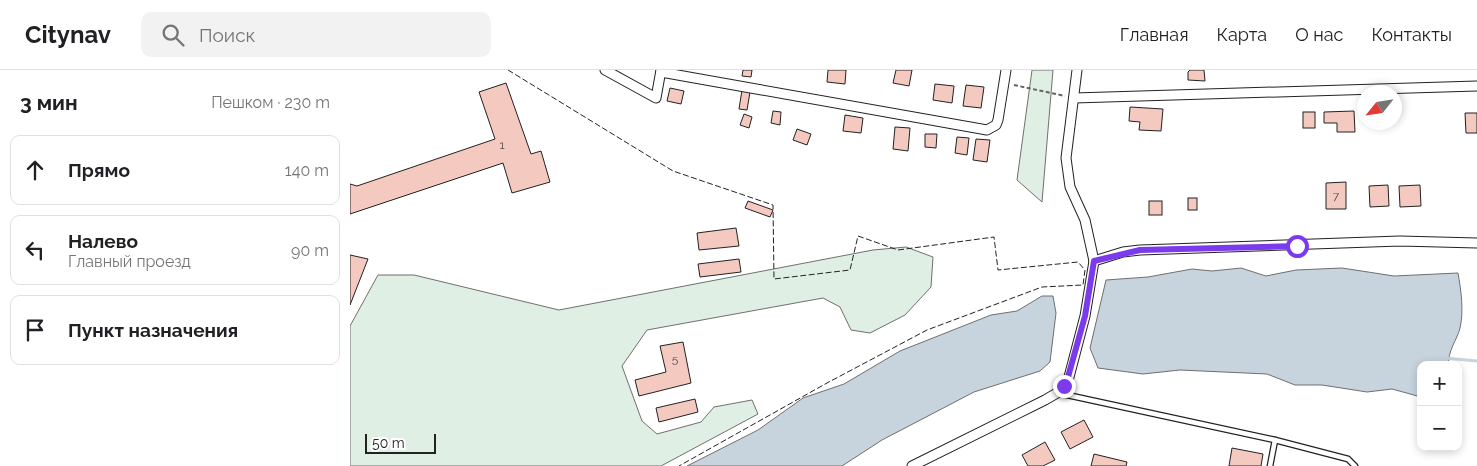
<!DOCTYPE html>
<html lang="ru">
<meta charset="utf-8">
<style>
:root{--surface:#fff;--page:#f2f2f2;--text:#202124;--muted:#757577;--line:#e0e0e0}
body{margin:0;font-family:Raleway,sans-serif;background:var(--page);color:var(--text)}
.controls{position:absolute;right:15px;bottom:15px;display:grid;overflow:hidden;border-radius:10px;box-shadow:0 2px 8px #0003}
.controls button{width:45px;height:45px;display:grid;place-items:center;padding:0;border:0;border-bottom:1px solid var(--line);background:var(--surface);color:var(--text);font:25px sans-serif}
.compass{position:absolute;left:1007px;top:15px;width:45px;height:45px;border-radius:50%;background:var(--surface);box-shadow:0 2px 8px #0003;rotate:240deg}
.scale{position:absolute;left:15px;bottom:12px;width:71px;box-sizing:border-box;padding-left:5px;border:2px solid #222;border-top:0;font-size:14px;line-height:18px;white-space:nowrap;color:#222;-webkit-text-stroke:4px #fff;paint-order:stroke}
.stop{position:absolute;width:15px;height:15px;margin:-11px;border:4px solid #7c3aed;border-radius:50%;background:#fff}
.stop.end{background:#7c3aed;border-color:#fff;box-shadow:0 1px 5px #0008}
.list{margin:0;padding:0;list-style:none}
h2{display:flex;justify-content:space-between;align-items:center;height:65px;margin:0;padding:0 20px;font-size:21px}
h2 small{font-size:16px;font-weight:400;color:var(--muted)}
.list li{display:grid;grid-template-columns:32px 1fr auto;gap:15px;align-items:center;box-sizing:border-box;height:70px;margin:0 10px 10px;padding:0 10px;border:1px solid var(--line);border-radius:10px}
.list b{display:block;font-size:19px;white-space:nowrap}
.list p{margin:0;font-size:16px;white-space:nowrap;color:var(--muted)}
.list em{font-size:16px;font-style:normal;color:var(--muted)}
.icon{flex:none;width:28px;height:28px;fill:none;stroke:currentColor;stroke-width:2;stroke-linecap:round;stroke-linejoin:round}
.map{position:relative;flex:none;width:1127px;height:396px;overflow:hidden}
header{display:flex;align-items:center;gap:30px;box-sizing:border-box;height:70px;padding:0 25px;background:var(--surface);border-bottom:1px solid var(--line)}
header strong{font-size:24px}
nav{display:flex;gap:28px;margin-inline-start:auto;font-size:18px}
.search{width:350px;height:45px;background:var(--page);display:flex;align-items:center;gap:12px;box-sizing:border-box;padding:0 18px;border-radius:10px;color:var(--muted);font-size:19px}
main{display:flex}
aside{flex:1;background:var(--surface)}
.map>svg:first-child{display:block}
.green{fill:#e0efe3;stroke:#6f6f6f}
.water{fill:#c7d3dd;stroke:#6f6f6f}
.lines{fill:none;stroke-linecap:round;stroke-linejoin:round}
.stream{stroke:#c7d3dd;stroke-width:3}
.building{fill:#f3c9c0;stroke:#222}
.service-casing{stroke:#222;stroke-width:7}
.minor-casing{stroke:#222;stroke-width:11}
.path{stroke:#646464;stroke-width:2;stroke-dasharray:4 2.5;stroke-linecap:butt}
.service{stroke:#fff;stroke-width:4.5}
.minor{stroke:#fff;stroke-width:9}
.fence{stroke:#222;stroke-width:1;stroke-dasharray:6 2.5;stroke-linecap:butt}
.route{stroke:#7c3aed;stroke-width:6}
.labels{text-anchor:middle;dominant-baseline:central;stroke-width:4;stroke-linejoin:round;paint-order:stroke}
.number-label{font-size:12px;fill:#564c4a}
</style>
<header>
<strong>Citynav</strong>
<div class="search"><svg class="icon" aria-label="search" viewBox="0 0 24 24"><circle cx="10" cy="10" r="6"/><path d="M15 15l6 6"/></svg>Поиск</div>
<nav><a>Главная</a><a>Карта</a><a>О нас</a><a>Контакты</a></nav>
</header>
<main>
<aside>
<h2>3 мин<small>Пешком · 230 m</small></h2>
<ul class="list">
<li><svg class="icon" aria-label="ahead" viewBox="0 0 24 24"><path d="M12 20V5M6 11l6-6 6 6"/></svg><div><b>Прямо</b></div><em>140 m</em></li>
<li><svg class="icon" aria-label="left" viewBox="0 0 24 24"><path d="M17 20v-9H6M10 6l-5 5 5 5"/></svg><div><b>Налево</b><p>Главный проезд</p></div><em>90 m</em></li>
<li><svg class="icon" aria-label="arrive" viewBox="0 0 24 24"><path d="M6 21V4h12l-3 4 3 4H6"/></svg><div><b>Пункт назначения</b></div></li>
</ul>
</aside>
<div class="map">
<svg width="1127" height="396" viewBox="0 0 1127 396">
<rect width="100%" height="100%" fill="#fff"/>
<!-- green -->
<g class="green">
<polygon points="682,0 703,0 692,132 667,110"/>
<polygon points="556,177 583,187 581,217 555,245 520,263 501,260 490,237 473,228 297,260 272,296 292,351 307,364 351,352 364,337 402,330 408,344 311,396 0,396 0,256 28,205 64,205 209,240 523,180"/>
</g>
<!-- water -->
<g class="water">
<path d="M891,198L916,206L946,200L992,198L1044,206L1108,203C1111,220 1114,241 1110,258C1107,270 1097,282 1099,295H1071V327L1042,319L1017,322L972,315H945L917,304L830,300L793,304L748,298L740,278L756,210L798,207L842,199L862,201Z"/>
<polygon points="692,226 703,226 706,243 700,292 690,301 624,322 532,370 492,396 337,396 408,360 453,328 494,314 550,281 641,245 667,241"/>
</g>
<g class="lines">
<!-- stream -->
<polyline class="stream" points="1095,288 1127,291"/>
</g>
<!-- building -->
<g class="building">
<polygon points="393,0 402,0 401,7 392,6"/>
<polygon points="478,0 496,0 495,14 477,12"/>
<polygon points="546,0 562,0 559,16 543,13"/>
<polygon points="840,0 854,0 855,11 838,10 838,2"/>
<polygon points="156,13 181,84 191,81 200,112 162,123 153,93 0,144 0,114 7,116 145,69 129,22"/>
<polygon points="585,14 604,16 602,33 583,30"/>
<polygon points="616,15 634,17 631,38 613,36"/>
<polygon points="320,18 334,21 331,34 317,31"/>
<polygon points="392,20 400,22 397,40 389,39"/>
<polygon points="780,37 813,39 811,61 789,60 790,52 779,51"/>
<polygon points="423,41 431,42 430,55 421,53"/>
<polygon points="1004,41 1005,62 987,62 987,53 974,53 974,42"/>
<rect x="953" y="42" width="12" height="16"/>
<polygon points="1115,43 1127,43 1127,63 1116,63"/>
<polygon points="394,44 402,47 399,58 390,55"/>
<polygon points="495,45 513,48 511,63 493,61"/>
<polygon points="545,57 560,58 558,81 543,79"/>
<polygon points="447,59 461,64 457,75 443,70"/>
<polygon points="575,64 587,64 586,78 575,77"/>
<polygon points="607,67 619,68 617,85 605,83"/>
<polygon points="626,69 640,70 637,92 623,90"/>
<polygon points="996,112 996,139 976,139 976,113"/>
<polygon points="1038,115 1039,136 1020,137 1019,116"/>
<polygon points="1070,115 1071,136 1050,137 1049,116"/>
<rect x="838" y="128" width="9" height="12"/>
<polygon points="398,131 423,140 420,147 395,138"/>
<rect x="799" y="131" width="13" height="14"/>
<polygon points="386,158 389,176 349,180 347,163"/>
<polygon points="0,185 18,189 0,235"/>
<polygon points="389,189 391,202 350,207 348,194"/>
<polygon points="333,272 341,313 289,326 285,310 316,302 310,276"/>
<polygon points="345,329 348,342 309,352 306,338"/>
<polygon points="734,350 743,367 720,379 711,362"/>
<polygon points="695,372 705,390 693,396 678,396 672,385"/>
<polygon points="882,378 913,384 911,396 879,396"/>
<polygon points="744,384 777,392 776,396 741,396"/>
</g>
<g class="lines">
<!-- service casing -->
<g class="service-casing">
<g id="service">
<polyline points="708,323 925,370 998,389 1005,396"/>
<polyline points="920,396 925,370"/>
</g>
</g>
<!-- minor casing -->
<g class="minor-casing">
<g id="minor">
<polyline points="255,0 306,28 311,0"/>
<polyline points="311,2 637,60 646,55 648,50 656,0"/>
<polyline points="724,28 1127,16"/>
<polyline points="744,191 773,182 790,180 1050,171 1127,173"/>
<polyline points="562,396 695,330 707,323 719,307 735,246 744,191 735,150 720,117 716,88 727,0"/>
</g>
</g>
<!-- path -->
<polyline class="path" points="664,15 715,26"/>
<!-- service -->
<use href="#service" class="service"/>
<!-- minor -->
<use href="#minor" class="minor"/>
<!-- fence -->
<polyline class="fence" points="158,0 323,101 423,135 424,209 500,200 508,166 548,180 644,167 648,200 728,192 735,200 733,215 692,217 577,260 477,313 329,396"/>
</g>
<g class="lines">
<!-- route -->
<polyline class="route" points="714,316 718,307 735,246 744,191 790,180 947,176"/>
</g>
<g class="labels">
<!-- number labels -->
<g class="number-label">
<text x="152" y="75">1</text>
<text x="986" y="126">7</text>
<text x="325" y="289">5</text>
</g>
</g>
</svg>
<div class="controls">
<button>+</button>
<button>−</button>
</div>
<svg class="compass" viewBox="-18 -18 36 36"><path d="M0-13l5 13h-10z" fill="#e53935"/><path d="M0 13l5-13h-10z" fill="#757577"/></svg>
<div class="scale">50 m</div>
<div class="stop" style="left:947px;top:176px"></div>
<div class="stop end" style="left:714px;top:316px"></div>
</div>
</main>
